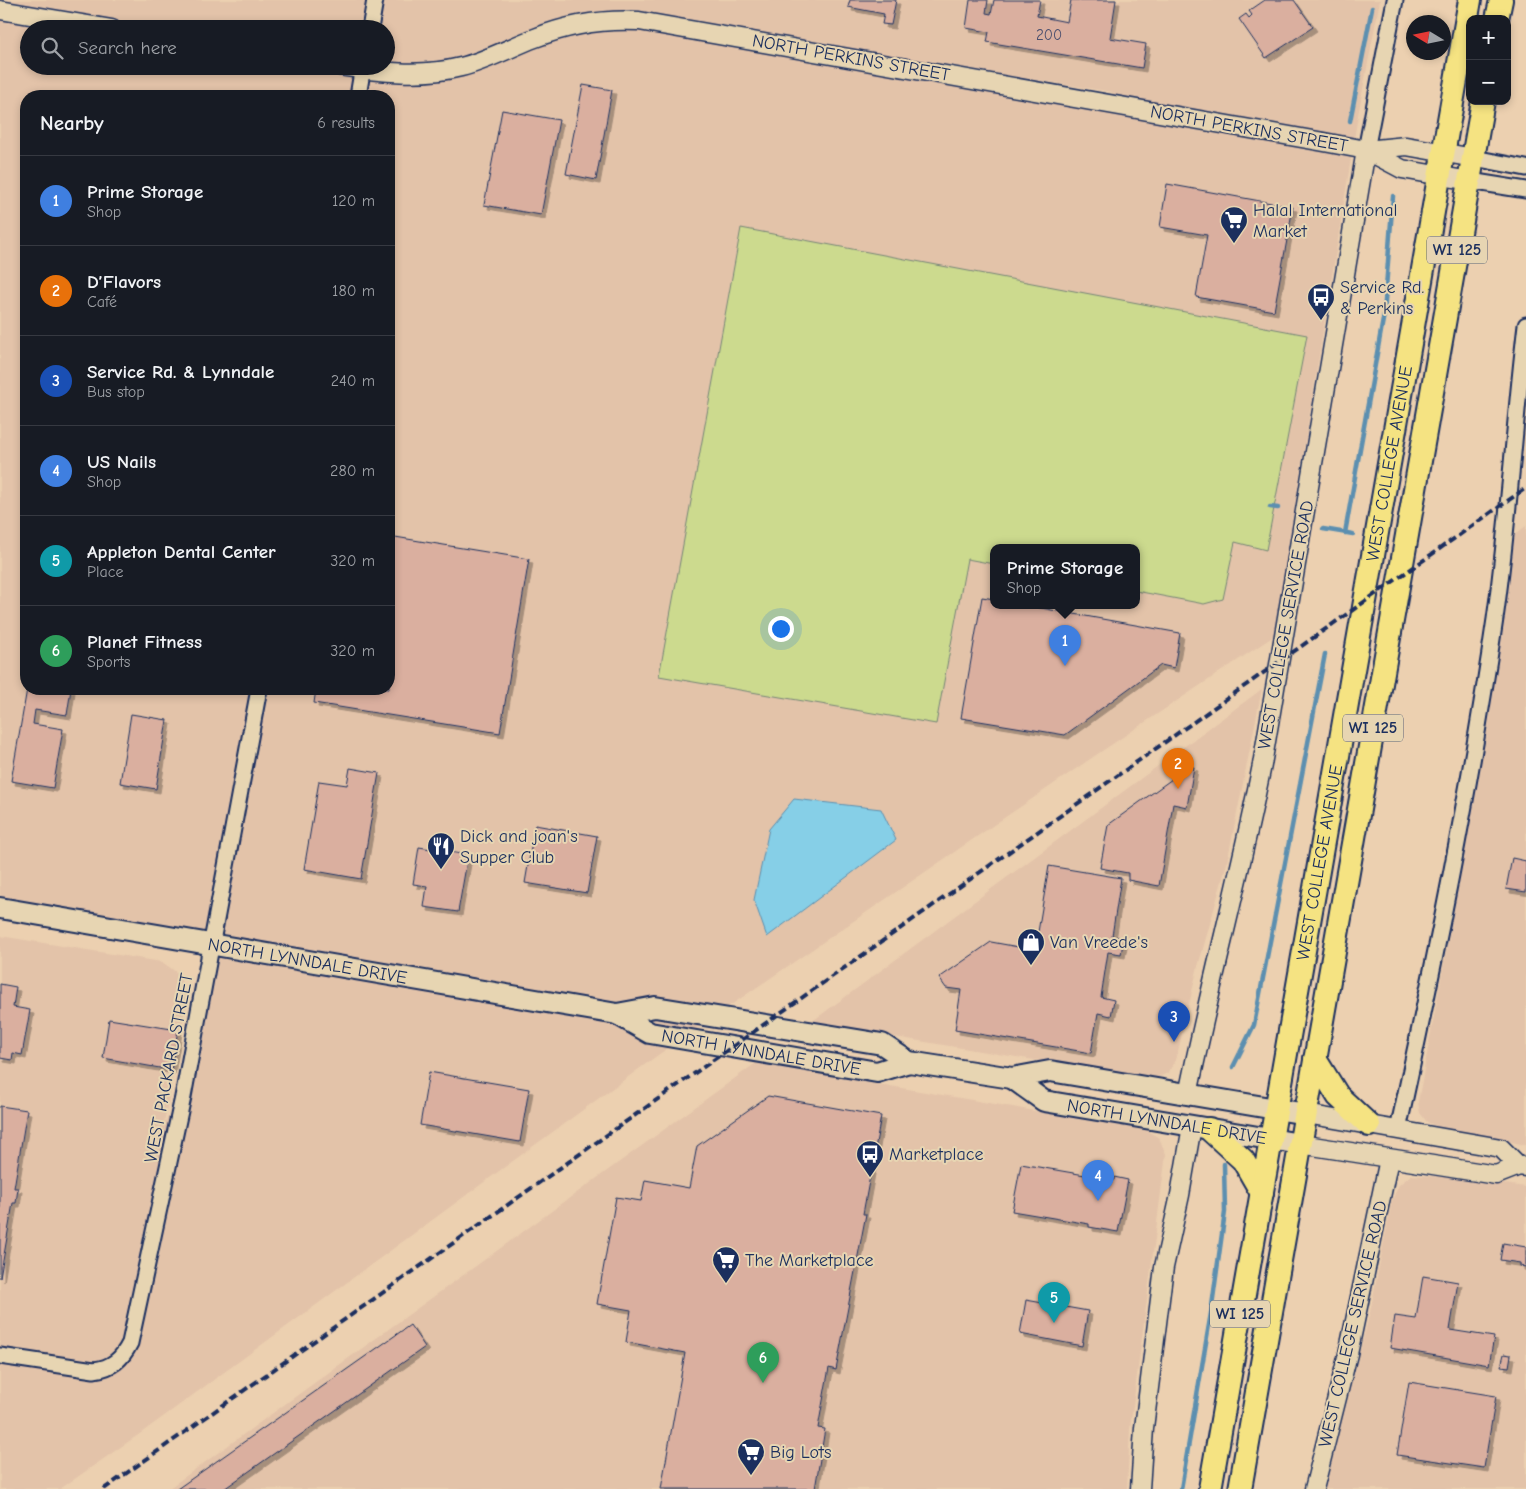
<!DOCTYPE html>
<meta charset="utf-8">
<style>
:root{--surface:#171b24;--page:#242831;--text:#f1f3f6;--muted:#9ea1a6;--line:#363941;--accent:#0f766e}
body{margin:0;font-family:"Comic Neue",sans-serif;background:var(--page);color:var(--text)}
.controls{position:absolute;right:15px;top:15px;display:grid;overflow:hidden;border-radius:10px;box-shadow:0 2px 8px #0003}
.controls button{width:45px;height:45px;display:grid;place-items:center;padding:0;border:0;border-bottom:1px solid var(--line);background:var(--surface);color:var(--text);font:25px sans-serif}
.compass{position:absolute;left:1406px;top:15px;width:45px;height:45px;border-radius:50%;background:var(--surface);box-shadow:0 2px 8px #0003;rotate:280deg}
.you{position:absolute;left:780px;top:628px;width:18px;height:18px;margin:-12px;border:4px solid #fff;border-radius:50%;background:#1a73e8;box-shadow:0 0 0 8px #1a73e833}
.badge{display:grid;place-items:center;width:32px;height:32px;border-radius:50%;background:var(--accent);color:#fff;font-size:16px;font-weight:700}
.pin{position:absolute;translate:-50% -41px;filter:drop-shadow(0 1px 2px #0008)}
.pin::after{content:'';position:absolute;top:26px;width:18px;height:15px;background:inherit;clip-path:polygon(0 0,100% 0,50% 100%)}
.popup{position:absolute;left:990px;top:544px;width:150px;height:65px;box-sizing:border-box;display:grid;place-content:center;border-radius:10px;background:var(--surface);filter:drop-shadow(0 1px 4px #0005);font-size:16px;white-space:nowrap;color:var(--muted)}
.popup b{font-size:19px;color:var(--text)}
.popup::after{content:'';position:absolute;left:50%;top:100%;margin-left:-10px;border:10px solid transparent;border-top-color:var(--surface)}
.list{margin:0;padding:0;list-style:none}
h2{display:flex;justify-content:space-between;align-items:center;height:65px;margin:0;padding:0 20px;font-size:21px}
h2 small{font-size:16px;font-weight:400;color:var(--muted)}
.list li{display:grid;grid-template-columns:32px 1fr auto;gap:15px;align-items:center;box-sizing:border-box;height:90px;padding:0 20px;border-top:1px solid var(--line)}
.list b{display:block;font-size:19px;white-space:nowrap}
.list p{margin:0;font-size:16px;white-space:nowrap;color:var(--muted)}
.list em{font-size:16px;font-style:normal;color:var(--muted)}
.icon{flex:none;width:28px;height:28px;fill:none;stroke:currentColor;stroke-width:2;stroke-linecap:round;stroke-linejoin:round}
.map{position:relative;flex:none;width:1526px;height:1489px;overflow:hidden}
.search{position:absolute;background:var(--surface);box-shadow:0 2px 8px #0003;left:20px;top:20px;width:375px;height:55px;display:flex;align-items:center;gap:12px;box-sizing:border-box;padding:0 18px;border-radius:28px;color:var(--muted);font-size:19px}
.panel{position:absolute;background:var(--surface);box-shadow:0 2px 8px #0003;left:20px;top:90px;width:375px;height:605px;border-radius:20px}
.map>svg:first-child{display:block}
.built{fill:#e3c3a9;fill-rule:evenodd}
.green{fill:#ccda8e;stroke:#748476}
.water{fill:#86cfe7;stroke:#5b8fb0}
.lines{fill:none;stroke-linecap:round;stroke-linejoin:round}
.stream{stroke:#5b8fb0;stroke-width:4.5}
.building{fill:#daaf9f;stroke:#1b2f5e;filter:url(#shadow)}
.minor-casing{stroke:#1b2f5e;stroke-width:19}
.tertiary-casing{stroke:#1b2f5e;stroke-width:21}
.secondary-casing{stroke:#1b2f5e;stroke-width:24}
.primary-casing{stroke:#1b2f5e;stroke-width:26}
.minor{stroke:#e7d5b2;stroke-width:15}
.tertiary{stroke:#e7d5b2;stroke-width:18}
.secondary{stroke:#e7d5b2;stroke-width:20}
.primary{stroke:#f5e382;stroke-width:22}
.rail{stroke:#1b2f5e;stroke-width:4;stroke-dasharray:8 4;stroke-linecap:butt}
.labels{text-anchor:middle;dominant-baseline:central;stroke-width:4;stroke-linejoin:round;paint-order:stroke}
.number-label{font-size:15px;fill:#4b4f6e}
.shield{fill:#e7d5b2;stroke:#586177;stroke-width:1}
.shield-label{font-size:16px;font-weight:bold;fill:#1b2f5e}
.street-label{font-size:18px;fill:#1b2f5e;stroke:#e7d5b2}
.poi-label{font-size:18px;fill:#1b2f5e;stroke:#e7d5b2;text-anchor:start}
</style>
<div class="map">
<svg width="1526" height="1489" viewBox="0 0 1526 1489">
<defs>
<filter id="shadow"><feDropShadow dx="4" dy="4" stdDeviation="0" flood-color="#0004"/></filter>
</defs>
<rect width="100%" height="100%" fill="#ecd0b0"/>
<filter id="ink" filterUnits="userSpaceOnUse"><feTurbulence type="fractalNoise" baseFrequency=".02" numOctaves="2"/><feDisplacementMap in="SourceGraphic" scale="10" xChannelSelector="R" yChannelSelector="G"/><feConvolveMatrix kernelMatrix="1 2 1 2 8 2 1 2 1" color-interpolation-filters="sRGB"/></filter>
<g filter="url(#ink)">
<!-- built -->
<g class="built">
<path d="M0,0H1380L1358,115L1274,636L1096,755L658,1055L141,1433L60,1489H0V936L162,962L179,974L187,999L164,1123L183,1097L212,943L0,908ZM29,29H386V66H29ZM882,56L1112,92L1111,102ZM26,96H389V689H26ZM994,547H1136V605H994Z"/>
<polygon points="1526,526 1526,1145 1438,1127 1427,1122 1420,1113 1418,1102 1491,710 1482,709 1505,542"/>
<polygon points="1262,689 1227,863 1197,970 1176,1060 1168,1073 1156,1078 1138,1077 810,1023"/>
<polygon points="756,1063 1146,1130 1159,1138 1166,1154 1130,1429 1127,1489 168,1489"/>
<polygon points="1411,1175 1463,1178 1526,1187 1526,1489 1324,1489 1370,1312 1392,1200 1399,1185"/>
</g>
<!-- green -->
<polygon class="green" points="741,228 1307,335 1266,550 1235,542 1223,599 1204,604 1136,591 1136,547 994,547 994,564 967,559 936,724 659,676"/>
<!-- water -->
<polygon class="water" points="794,799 881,809 896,840 767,937 754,900 769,829"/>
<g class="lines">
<!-- stream -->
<g class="stream">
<polyline points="1350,121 1372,8"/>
<polyline points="1270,507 1278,508"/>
<polyline points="1323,529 1353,534"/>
<polyline points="1345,533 1384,314 1393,196"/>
<polyline points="1233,1067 1254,1025 1325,654"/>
<polyline points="1181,1489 1211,1313 1225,1212 1224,1164"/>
</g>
</g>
<!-- building -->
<g class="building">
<polygon points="850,0 896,0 891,25 882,24 884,14 848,7"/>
<polygon points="970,0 988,0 986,13 991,14 994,0 1040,0 1037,16 1067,22 1071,0 1116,0 1110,38 1146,44 1142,68 987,42 989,32 966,28"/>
<polygon points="1265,0 1294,0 1313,27 1266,58 1239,19 1246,14 1249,18 1252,15 1249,11"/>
<polygon points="583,85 612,90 596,180 566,174"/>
<polygon points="502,110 559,120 541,215 484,205"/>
<polygon points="1167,184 1293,207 1274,311 1196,297 1207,235 1160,227"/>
<polygon points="389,536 529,559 500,733 314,703 316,689 389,689"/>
<polygon points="982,597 994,599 994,605 1024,605 1180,633 1174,668 1161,665 1065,735 961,718"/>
<polygon points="27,689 71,689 67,715 35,710 33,724 63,729 53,788 11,781"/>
<polygon points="131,714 167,720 156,789 120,783"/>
<polygon points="1190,766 1194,767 1187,807 1173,804 1159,886 1128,880 1128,873 1100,868 1108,825"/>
<polygon points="350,768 379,773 361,879 304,869 319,781 347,785"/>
<polygon points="535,825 597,836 587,893 525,883"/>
<polygon points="419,847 468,855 458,912 424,907 427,886 413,884"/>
<polygon points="1512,858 1526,861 1526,892 1506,889"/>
<polygon points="1049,866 1121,878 1112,936 1124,938 1121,954 1108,952 1101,997 1114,1000 1111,1016 1098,1013 1091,1053 955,1030 961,990 946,988 939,978 991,942 1035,950"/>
<polygon points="0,984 16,987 13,1007 30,1010 22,1055 13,1053 12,1060 0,1058"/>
<polygon points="109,1019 178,1030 171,1070 103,1058"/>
<polygon points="429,1072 529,1089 520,1142 420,1125"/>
<polygon points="768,1096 881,1116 863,1214 866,1214 836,1370 829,1368 818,1428 825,1429 815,1489 661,1489 685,1353 626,1342 631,1310 597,1304 616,1197 641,1201 645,1180 689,1188 697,1146"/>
<polygon points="0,1106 27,1110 14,1188 18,1188 16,1203 13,1203 0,1278"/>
<polygon points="1021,1164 1114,1180 1114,1177 1128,1180 1118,1232 1089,1227 1089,1224 1012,1211"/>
<polygon points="1503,1243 1526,1247 1526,1267 1520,1266 1520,1263 1500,1260"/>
<polygon points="1423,1276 1458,1282 1450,1330 1494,1337 1489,1365 1390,1348 1395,1316 1416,1319"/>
<polygon points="1026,1300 1088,1311 1082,1346 1020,1334"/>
<polygon points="410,1325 425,1347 224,1489 177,1489"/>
<polygon points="1504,1354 1511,1355 1509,1367 1501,1366"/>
<polygon points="1409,1382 1496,1396 1484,1468 1397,1455"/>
</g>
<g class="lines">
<!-- minor casing -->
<g class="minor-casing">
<g id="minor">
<polyline points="370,29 375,0"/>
<polyline points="358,96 363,66"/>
<polyline points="1366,150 1395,0"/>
<polyline points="1474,158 1526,168"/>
<polyline points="1470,181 1526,190"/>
<path d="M1398,1130C1435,960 1470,790 1495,619C1509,521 1514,423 1526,325"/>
<path d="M0,1356L94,1370C112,1368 122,1359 130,1343L183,1097L259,689"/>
</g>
</g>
<!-- tertiary casing -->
<g class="tertiary-casing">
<g id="tertiary">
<polyline points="0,10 112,29"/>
<path d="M340,66C379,72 422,77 461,67C486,61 511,47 535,38C570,24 602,19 639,21L1324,142L1366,150L1402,169L1470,181"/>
<polyline points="1366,150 1406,146 1474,158"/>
<path d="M1188,1095C1210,985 1240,876 1262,765L1366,150"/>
<polyline points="1306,1114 1501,1148 1519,1166"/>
<polyline points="1300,1144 1496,1175 1519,1166 1526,1167"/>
<polyline points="1140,1489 1144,1428 1164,1267 1180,1195 1192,1126"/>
<polyline points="1314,1489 1348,1354 1389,1159"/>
</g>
</g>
<!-- secondary casing -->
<g class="secondary-casing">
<g id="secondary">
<path id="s1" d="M0,908L617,1014L655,1007L882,1044L909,1062L1012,1078L1050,1071L1306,1114"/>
<path id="s2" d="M617,1014L650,1033L877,1072L909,1062"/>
<path id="s3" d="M1012,1078L1044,1101L1300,1144"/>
</g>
</g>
<!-- primary casing -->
<g class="primary-casing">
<g id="primary">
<polyline points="1497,19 1501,0"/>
<polyline points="1315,1059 1338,1096 1369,1125"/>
<polyline points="1209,1129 1243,1160 1262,1193"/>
<path id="s4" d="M1210,1489L1470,0"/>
<polyline points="1240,1489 1483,101"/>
</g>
</g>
<!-- minor -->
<use href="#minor" class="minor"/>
<!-- tertiary -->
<use href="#tertiary" class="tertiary"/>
<!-- secondary -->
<use href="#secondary" class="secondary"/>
<!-- primary -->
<use href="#primary" class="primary"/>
<!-- rail -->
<polyline class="rail" points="104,1489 1526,488"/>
</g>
</g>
<!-- icons -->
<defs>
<g id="supermarket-pin" transform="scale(1.4375)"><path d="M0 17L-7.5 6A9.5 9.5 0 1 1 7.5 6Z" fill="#1b2f5e" stroke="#e7d5b2"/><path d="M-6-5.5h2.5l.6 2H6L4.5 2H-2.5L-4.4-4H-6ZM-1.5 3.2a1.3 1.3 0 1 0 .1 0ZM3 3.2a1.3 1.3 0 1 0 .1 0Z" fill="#fff"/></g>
<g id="bus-pin" transform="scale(1.4375)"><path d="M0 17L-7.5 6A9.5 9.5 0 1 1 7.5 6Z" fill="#1b2f5e" stroke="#e7d5b2"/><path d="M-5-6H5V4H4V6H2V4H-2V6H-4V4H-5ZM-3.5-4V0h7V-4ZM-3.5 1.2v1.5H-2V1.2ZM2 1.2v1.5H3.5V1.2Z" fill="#fff"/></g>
<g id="restaurant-pin" transform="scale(1.4375)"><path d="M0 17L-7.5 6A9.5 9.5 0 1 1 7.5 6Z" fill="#1b2f5e" stroke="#e7d5b2"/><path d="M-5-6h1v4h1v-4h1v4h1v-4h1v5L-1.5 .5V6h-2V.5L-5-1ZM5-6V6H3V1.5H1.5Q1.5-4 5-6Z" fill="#fff"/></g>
<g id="shop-pin" transform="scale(1.4375)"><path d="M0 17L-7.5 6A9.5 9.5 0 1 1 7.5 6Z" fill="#1b2f5e" stroke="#e7d5b2"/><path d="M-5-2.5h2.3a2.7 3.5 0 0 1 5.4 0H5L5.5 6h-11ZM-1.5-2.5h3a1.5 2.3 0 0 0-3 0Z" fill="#fff"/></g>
</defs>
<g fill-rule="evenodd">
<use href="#supermarket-pin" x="1234" y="220"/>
<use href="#bus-pin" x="1321" y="297"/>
<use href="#restaurant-pin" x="441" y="846"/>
<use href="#shop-pin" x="1031" y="942"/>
<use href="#bus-pin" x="870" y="1154"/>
<use href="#supermarket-pin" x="726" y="1260"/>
<use href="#supermarket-pin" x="751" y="1452"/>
</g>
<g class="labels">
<!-- number labels -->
<g class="number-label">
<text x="1049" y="35">200</text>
</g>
<!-- shield labels -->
<g class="shield">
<rect x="1427" y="236.5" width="60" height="27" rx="4"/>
<rect x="1343" y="714.5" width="60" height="27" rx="4"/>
<rect x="1210" y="1300.5" width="60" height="27" rx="4"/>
</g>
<g class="shield-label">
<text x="1457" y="250">WI 125</text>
<text x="1373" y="728">WI 125</text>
<text x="1240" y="1314">WI 125</text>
</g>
<!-- street labels -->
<g class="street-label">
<text transform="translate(851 58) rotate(10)">NORTH PERKINS STREET</text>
<text transform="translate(1249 129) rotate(10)">NORTH PERKINS STREET</text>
<text stroke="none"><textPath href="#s4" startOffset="1041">WEST COLLEGE AVENUE</textPath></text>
<text transform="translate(1286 625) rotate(-80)">WEST COLLEGE SERVICE ROAD</text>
<text stroke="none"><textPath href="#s4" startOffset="636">WEST COLLEGE AVENUE</textPath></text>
<text stroke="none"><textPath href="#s1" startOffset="312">NORTH LYNNDALE DRIVE</textPath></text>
<text stroke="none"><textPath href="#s2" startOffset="151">NORTH LYNNDALE DRIVE</textPath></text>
<text transform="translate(169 1068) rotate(-79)">WEST PACKARD STREET</text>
<text stroke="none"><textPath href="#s3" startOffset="164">NORTH LYNNDALE DRIVE</textPath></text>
<text transform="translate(1353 1324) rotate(-77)">WEST COLLEGE SERVICE ROAD</text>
</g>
<!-- poi labels -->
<g class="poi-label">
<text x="1253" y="210">Halal International<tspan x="1253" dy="21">Market</tspan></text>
<text x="1340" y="287">Service Rd.<tspan x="1340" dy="21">&amp; Perkins</tspan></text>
<text x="460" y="836">Dick and joan's<tspan x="460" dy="21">Supper Club</tspan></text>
<text x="1050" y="942">Van Vreede's</text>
<text x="889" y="1154">Marketplace</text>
<text x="745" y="1260">The Marketplace</text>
<text x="770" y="1452">Big Lots</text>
</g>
</g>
</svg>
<div class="controls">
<button>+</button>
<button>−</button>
</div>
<svg class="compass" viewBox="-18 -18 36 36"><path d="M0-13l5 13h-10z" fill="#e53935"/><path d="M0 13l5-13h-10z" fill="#9ea1a6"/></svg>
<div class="you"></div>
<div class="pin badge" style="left:1065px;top:666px;background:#3f7fe0">1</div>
<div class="popup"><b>Prime Storage</b>Shop</div>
<div class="pin badge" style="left:1178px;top:789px;background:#e8710a">2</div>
<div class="pin badge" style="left:1174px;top:1042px;background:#1a4fb4">3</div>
<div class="pin badge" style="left:1098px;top:1201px;background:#3f7fe0">4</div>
<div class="pin badge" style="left:1054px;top:1323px;background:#0f9aa8">5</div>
<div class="pin badge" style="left:763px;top:1383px;background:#2e9e5b">6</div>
<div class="search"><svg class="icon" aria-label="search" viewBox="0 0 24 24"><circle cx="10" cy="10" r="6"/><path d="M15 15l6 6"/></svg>Search here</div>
<section class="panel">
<h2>Nearby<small>6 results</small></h2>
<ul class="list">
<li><span class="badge" style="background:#3f7fe0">1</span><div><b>Prime Storage</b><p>Shop</p></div><em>120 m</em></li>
<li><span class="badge" style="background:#e8710a">2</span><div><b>D’Flavors</b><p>Café</p></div><em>180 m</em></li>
<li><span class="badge" style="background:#1a4fb4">3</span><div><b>Service Rd. &amp; Lynndale</b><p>Bus stop</p></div><em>240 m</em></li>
<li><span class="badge" style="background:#3f7fe0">4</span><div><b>US Nails</b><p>Shop</p></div><em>280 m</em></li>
<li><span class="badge" style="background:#0f9aa8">5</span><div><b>Appleton Dental Center</b><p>Place</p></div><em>320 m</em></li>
<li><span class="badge" style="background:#2e9e5b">6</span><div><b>Planet Fitness</b><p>Sports</p></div><em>320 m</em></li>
</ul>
</section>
</div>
